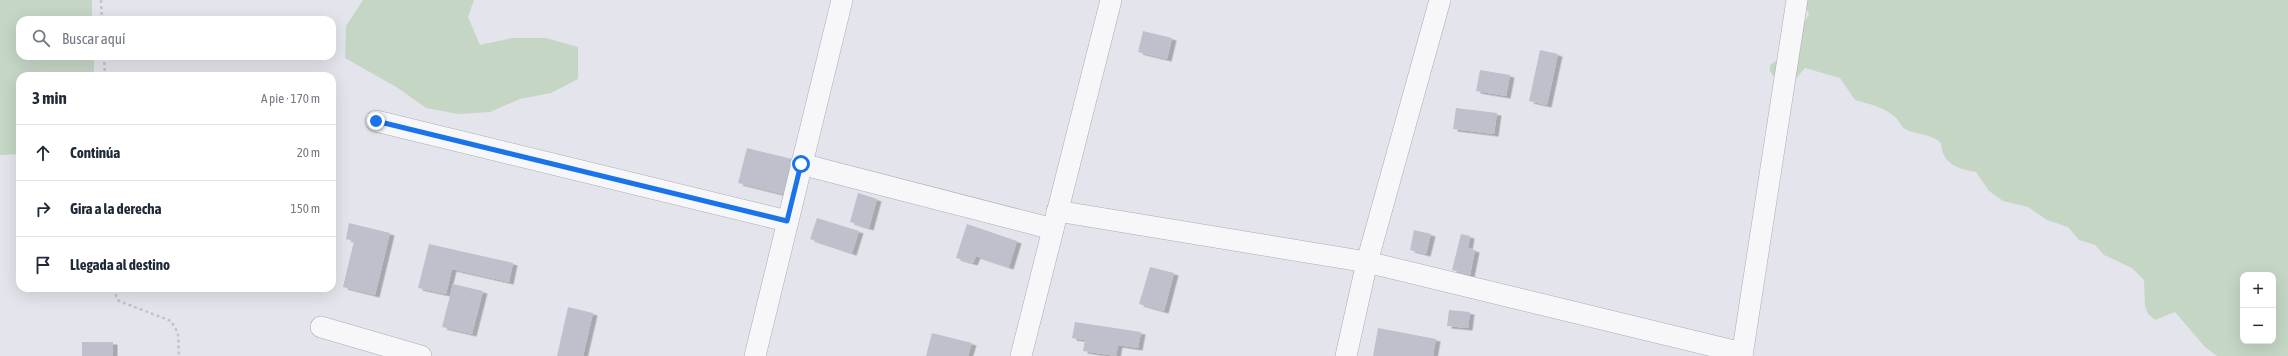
<!DOCTYPE html>
<html lang="es">
<meta charset="utf-8">
<style>
:root{--surface:#fff;--page:#f2f2f3;--text:#1f2937;--muted:#747a83;--line:#e0e1e3}
body{margin:0;font-family:"Asap Condensed",sans-serif;background:var(--page);color:var(--text)}
.controls{position:absolute;right:12px;bottom:12px;display:grid;overflow:hidden;border-radius:8px;box-shadow:0 4px 16px #0002}
.controls button{width:36px;height:36px;display:grid;place-items:center;padding:0;border:0;border-bottom:1px solid var(--line);background:var(--surface);color:var(--text);font:20px sans-serif}
.stop{position:absolute;width:12px;height:12px;margin:-9px;border:3px solid #1a73e8;border-radius:50%;background:#fff}
.stop.end{background:#1a73e8;border-color:#fff;box-shadow:0 1px 4px #0008}
.list{margin:0;padding:0;list-style:none}
h2{display:flex;justify-content:space-between;align-items:center;height:52px;margin:0;padding:0 16px;font-size:17px}
h2 small{font-size:13px;font-weight:400;color:var(--muted)}
.list li{display:grid;grid-template-columns:26px 1fr auto;gap:12px;align-items:center;box-sizing:border-box;height:56px;padding:0 16px;border-top:1px solid var(--line)}
.list b{display:block;font-size:15px;white-space:nowrap}
.list em{font-size:13px;font-style:normal;color:var(--muted)}
.icon{flex:none;width:22px;height:22px;fill:none;stroke:currentColor;stroke-width:2;stroke-linecap:round;stroke-linejoin:round}
.map{position:relative;flex:none;width:2288px;height:356px;overflow:hidden}
.search{position:absolute;background:var(--surface);box-shadow:0 4px 16px #0002;left:16px;top:16px;width:320px;height:44px;display:flex;align-items:center;gap:10px;box-sizing:border-box;padding:0 14px;border-radius:12px;color:var(--muted);font-size:15px}
.panel{position:absolute;background:var(--surface);box-shadow:0 4px 16px #0002;left:16px;top:72px;width:320px;height:220px;border-radius:12px}
.map>svg:first-child{display:block}
.green{fill:#c5d6c5;fill-rule:evenodd}
.building{fill:#bec0cc;filter:url(#shadow)}
.lines{fill:none;stroke-linecap:round;stroke-linejoin:round}
.street-casing{stroke:#a9abb7;stroke-width:22}
.path{stroke:#c2c3cb;stroke-width:2.5;stroke-dasharray:3 3;stroke-linecap:butt}
.street{stroke:#f7f7fa;stroke-width:21}
.route{stroke:#1a73e8;stroke-width:5}
</style>
<div class="map">
<svg width="2288" height="356" viewBox="0 0 2288 356">
<defs>
<filter id="shadow"><feDropShadow dx="4.5" dy="2.5" stdDeviation="0" flood-color="#0004"/></filter>
</defs>
<rect width="100%" height="100%" fill="#e4e5ec"/>
<!-- green -->
<g class="green">
<polygon points="0,0 92,0 92,20 20,20 20,56 94,56 94,76 20,76 20,154 0,155"/>
<polygon points="363,0 474,0 468,17 480,45 512,38 546,38 578,47 578,79 551,93 520,99 490,112 458,114 426,108 398,88 345,58 346,26"/>
<path d="M1805,0H2288V356H2217L2205,347L2175,312L2155,320L2148,314L2145,306L2144,280L2132,268L2104,255L2095,245L2079,240L2068,227L2047,220L2028,207L2003,201L1989,191L1976,172C1958,169 1942,164 1941,143C1930,133 1916,135 1905,129C1901,127 1899,120 1895,117C1884,107 1869,104 1855,100L1840,78L1805,68L1791,84L1776,80L1770,71V65C1788,54 1799,32 1809,14L1805,6ZM2243,275H2273V341H2243Z"/>
</g>
<!-- building -->
<g class="building">
<polygon points="1143,31 1172,38 1167,59 1138,52"/>
<polygon points="1540,50 1558,54 1547,105 1529,101"/>
<polygon points="1480,70 1510,75 1506,96 1476,91"/>
<polygon points="1456,108 1497,113 1494,134 1453,129"/>
<polygon points="747,148 792,159 783,194 738,183"/>
<polygon points="858,193 877,199 869,228 850,222"/>
<polygon points="817,218 859,231 852,253 810,239"/>
<polygon points="349,223 390,233 375,295 343,287 354,241 346,239"/>
<polygon points="967,224 1017,241 1009,267 976,256 973,263 956,258"/>
<polygon points="1414,230 1431,234 1426,254 1410,250"/>
<polygon points="1461,234 1470,236 1468,248 1475,250 1470,275 1452,270"/>
<polygon points="429,244 513,263 509,282 452,269 446,294 418,288"/>
<polygon points="1150,267 1174,273 1164,311 1139,304"/>
<polygon points="453,284 483,291 472,334 442,327"/>
<polygon points="568,307 593,313 583,356 557,356"/>
<polygon points="1449,310 1470,312 1468,328 1447,326"/>
<polygon points="1075,322 1141,332 1138,348 1118,345 1116,356 1083,351 1085,340 1072,338"/>
<polygon points="1378,328 1436,339 1433,356 1373,356"/>
<polygon points="932,333 972,343 968,356 926,356"/>
<rect x="82" y="342" width="31" height="14"/>
</g>
<g class="lines">
<!-- street casing -->
<g class="street-casing">
<g id="street">
<polyline points="376,121 787,221"/>
<polyline points="801,164 1053,229"/>
<polyline points="1057,211 1367,262 1742,353"/>
<polyline points="321,327 421,356"/>
<polyline points="755,356 842,0"/>
<polyline points="1021,356 1111,0"/>
<polyline points="1346,356 1367,262 1440,0"/>
<polyline points="1742,356 1797,0"/>
</g>
</g>
<!-- path -->
<g class="path">
<polyline points="101,0 102,20"/>
<polyline points="104,56 105,76"/>
<polyline points="116,288 116,296 119,301 171,321 178,333 179,356"/>
</g>
<!-- street -->
<use href="#street" class="street"/>
</g>
<g class="lines">
<!-- route -->
<polyline class="route" points="376,121 787,221 801,164"/>
</g>
</svg>
<div class="controls">
<button>+</button>
<button>−</button>
</div>
<div class="stop" style="left:801px;top:164px"></div>
<div class="stop end" style="left:376px;top:121px"></div>
<div class="search"><svg class="icon" aria-label="search" viewBox="0 0 24 24"><circle cx="10" cy="10" r="6"/><path d="M15 15l6 6"/></svg>Buscar aquí</div>
<section class="panel">
<h2>3 min<small>A pie · 170 m</small></h2>
<ul class="list">
<li><svg class="icon" aria-label="ahead" viewBox="0 0 24 24"><path d="M12 20V5M6 11l6-6 6 6"/></svg><div><b>Continúa</b></div><em>20 m</em></li>
<li><svg class="icon" aria-label="right" viewBox="0 0 24 24"><path d="M7 20v-9h11M14 6l5 5-5 5"/></svg><div><b>Gira a la derecha</b></div><em>150 m</em></li>
<li><svg class="icon" aria-label="arrive" viewBox="0 0 24 24"><path d="M6 21V4h12l-3 4 3 4H6"/></svg><div><b>Llegada al destino</b></div></li>
</ul>
</section>
</div>
